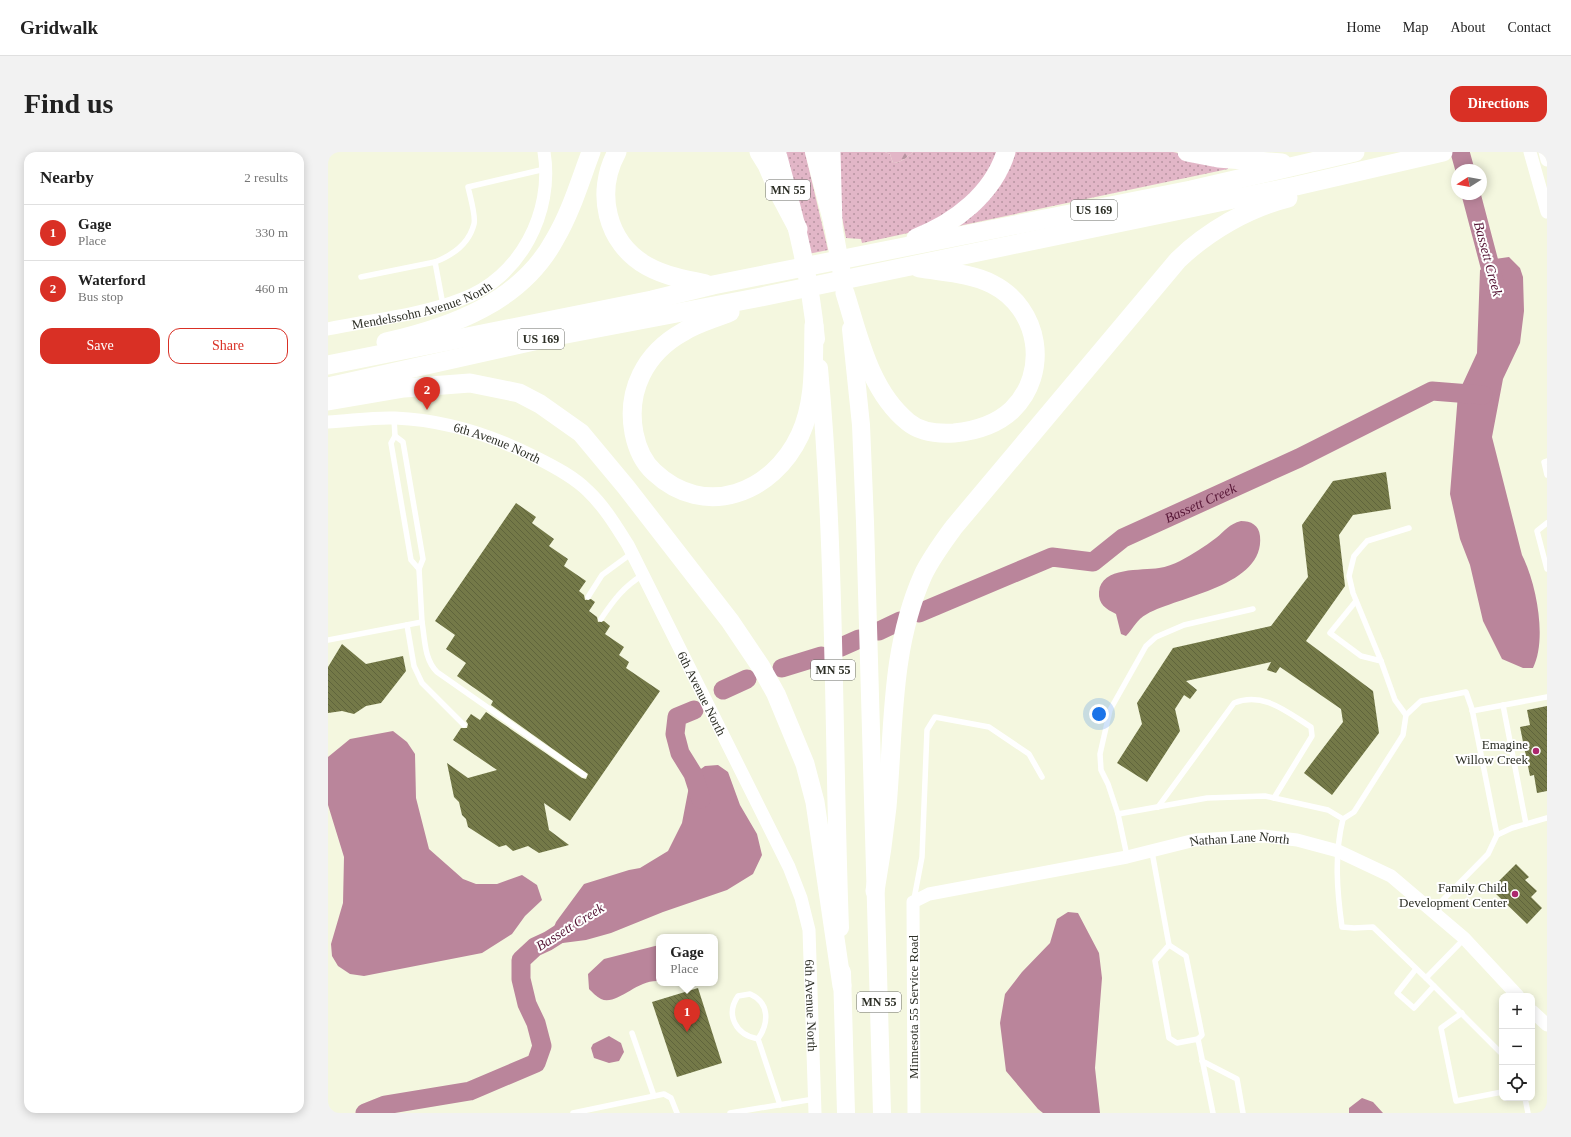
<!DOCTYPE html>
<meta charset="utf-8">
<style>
:root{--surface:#fff;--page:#f2f2f2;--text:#222;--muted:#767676;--line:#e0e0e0;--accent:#d93025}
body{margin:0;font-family:Georgia,serif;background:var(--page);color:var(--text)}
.controls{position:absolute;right:12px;bottom:12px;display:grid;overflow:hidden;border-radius:8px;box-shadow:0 2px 10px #0003}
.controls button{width:36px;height:36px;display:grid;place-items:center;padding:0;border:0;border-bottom:1px solid var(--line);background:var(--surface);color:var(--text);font:20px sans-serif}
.compass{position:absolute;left:1123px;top:12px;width:36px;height:36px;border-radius:50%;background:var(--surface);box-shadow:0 2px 10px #0003;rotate:259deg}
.you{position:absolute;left:771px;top:562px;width:14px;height:14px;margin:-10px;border:3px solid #fff;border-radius:50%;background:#1a73e8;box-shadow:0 0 0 6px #1a73e833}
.badge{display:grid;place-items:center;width:26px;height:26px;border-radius:50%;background:var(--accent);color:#fff;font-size:13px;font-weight:700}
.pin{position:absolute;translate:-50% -33px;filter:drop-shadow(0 1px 2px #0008)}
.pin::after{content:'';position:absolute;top:21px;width:14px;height:12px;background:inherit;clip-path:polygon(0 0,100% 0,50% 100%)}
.popup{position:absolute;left:328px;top:782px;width:62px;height:52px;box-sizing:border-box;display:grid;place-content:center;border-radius:8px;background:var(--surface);filter:drop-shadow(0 1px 3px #0005);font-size:13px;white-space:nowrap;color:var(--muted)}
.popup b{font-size:15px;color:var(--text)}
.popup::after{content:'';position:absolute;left:50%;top:100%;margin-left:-8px;border:8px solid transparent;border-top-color:var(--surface)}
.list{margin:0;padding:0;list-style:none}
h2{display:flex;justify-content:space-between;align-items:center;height:52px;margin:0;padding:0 16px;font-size:17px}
h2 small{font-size:13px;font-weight:400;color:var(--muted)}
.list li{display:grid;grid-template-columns:26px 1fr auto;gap:12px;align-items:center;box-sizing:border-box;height:56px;padding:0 16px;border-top:1px solid var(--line)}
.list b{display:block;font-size:15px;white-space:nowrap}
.list p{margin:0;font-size:13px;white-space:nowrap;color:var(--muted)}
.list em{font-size:13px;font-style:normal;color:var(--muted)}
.actions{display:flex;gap:8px;padding:12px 16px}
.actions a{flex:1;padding:9px 0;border:1px solid var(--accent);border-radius:12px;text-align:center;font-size:14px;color:var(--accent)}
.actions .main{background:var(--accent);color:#fff}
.icon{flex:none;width:22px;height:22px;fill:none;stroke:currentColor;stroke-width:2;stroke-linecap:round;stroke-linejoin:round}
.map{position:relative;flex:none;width:1219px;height:961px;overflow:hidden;border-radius:12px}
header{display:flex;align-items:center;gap:24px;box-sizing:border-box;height:56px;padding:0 20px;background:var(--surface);border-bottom:1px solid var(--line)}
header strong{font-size:19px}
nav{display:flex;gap:22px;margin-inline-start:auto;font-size:14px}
.intro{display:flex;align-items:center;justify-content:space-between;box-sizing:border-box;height:96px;padding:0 24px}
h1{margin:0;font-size:28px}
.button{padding:10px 18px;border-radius:12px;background:var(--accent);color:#fff;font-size:14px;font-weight:700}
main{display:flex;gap:24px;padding:0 24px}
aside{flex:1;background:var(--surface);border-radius:12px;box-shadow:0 2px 10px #0003}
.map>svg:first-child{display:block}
.grass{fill:url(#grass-dots)}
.forest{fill:url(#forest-firs)}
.water{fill:#ba859b}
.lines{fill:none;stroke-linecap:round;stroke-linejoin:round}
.river{stroke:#ba859b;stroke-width:19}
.building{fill:url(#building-back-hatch)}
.service{stroke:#fff;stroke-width:5.5}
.tertiary{stroke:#fff;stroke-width:13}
.trunk{stroke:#fff;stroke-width:18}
.motorway{stroke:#fff;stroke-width:19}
.poi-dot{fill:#ac276e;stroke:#fff;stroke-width:1.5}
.labels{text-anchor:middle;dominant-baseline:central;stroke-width:4;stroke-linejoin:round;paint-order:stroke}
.shield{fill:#fff;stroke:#6b6d66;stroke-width:1}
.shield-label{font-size:12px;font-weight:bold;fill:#2c2e25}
.street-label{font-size:13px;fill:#2c2e25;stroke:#fff}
.poi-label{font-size:13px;fill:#2c2e25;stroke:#fff;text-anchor:end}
.water-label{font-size:14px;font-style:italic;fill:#571737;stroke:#fff}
</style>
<header>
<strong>Gridwalk</strong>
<nav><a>Home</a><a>Map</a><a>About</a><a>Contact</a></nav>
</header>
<div class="intro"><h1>Find us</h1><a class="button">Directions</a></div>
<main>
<aside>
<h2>Nearby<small>2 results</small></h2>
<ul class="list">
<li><span class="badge">1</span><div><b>Gage</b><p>Place</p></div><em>330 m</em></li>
<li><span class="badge">2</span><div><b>Waterford</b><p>Bus stop</p></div><em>460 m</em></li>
</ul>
<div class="actions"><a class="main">Save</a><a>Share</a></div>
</aside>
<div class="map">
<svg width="1219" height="961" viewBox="0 0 1219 961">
<defs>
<pattern id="grass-dots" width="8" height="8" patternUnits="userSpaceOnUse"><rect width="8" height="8" fill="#e2b6c7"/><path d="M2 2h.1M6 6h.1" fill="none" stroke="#b794a1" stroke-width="1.8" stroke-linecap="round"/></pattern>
<pattern id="forest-firs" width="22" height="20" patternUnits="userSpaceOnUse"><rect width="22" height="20" fill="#e2b6c7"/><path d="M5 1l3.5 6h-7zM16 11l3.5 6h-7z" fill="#b794a1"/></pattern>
<pattern id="building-back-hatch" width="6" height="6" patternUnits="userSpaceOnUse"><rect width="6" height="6" fill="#747948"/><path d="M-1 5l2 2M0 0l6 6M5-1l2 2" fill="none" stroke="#5f643c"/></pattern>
</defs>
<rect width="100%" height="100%" fill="#f4f7df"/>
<!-- grass -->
<g class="grass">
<polygon points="457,0 477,0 500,98 480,102"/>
<path d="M508,0H557L562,2L565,11C573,11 579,5 585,0H672L639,51L580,81L534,91L533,87L518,86L511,50Z"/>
<polygon points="683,0 845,0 900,12 900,17 621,76"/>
</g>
<!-- forest -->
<path class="forest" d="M557,0H585C579,5 573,11 565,11L562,2Z"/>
<!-- water -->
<g class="water">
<path d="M1181,105L1192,116L1195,125L1196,159L1192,191L1175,227L1164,285L1194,403C1209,433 1219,488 1205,516H1195L1174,507L1155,469L1142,413L1132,387L1122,342L1130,242L1149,201L1152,118L1167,107Z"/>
<path d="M913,369C923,369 931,373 932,384C937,434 851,444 819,462C808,468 806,476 798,484L793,482L788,462C778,457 770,452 771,440C773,414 814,419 831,416C838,415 846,412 852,409C865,402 876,395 888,386C897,379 901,372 913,369Z"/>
<polygon points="65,579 79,590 87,602 88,646 101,697 135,727 148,732 169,732 194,723 209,733 214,748 197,764 184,782 154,801 36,824 22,822 10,814 4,804 3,792 15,751 16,705 0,653 0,605 22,587"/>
<polygon points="390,613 400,620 412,653 429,682 434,703 425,722 399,738 335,760 283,781 258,788 219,793 228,770 256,732 301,718 312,716 340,699 354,671 363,624 377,614"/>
<polygon points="740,760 750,761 771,801 774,826 767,916 772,961 715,961 710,957 678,919 672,871 677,842 694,820 722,791 729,767"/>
<path d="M331,793V829C309,827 289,854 273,847C269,845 264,840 261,837L260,822L276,807Z"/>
<polygon points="281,884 293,891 296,900 291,909 281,911 266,906 263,896 265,892"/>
<polygon points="1034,946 1045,950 1055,961 1021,961 1021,956"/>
</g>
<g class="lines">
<!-- river -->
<g class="river">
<polyline points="1132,0 1137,18"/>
<polyline points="1143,42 1168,137"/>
<path id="s1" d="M591,461L724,405L765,410L795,386L971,306L1104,239L1155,243"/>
<polyline points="551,479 572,469"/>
<polyline points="513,495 531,487"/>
<polyline points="454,516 493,504"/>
<polyline points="395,538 419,527"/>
<polyline points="366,558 349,565 347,582 352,601 365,622 373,647"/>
<polyline points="37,961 57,953 142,939 208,911 214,894 208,871 199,852 193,827 193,808 207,795 220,789 242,775"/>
</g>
</g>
<!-- building -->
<g class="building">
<polygon points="1058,320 1063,357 1025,363 1011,383 1017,434 978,489 1045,539 1051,581 1004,643 976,621 1015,570 1013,557 952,515 948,521 939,518 943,510 858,529 869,538 862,547 856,543 847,557 852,579 819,630 789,611 814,572 809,551 845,496 943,474 980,425 974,373 1005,329"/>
<polygon points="188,351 208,365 204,371 226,387 221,394 240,407 236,414 258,429 251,439 256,443 257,448 263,447 267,450 261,459 269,465 270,470 276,469 282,474 277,482 296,495 291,503 301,510 298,516 332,539 242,669 216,651 221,678 241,693 211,701 200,694 185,699 178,693 171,695 140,675 138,667 134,663 131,650 126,645 119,611 140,626 169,618 125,588 133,576 139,576 140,572 138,569 143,562 152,568 158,560 254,626 258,627 260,622 163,553 165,549 129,524 138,511 118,497 127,483 107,469"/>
<polygon points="14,492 38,512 75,504 78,519 53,551 38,554 26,562 14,559 0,561 0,515"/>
<polygon points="1219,554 1219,639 1209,641 1206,623 1202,624 1192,575 1202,573 1199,558"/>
<polygon points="1188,712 1201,725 1197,728 1209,739 1203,745 1214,756 1199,772 1163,737"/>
<polygon points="370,836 394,911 349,925 324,850"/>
</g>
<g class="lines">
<!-- service -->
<g class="service">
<path d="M107,110C125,103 141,92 146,72C148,64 142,44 140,35L217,17"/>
<polyline points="33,125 107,110 115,153"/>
<polyline points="66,266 67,284 63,291 83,408 91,417"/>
<polyline points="1219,309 1216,310 1219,323"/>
<polyline points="1219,371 1209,379 1219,417"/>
<polyline points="260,445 274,423 304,401"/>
<polyline points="1028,449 1002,481 1033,504 1053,509"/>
<path d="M273,467C285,449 296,434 315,423"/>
<path d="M94,470C97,487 96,507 109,520L256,623"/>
<polyline points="79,473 86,514 94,531 136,573"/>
<polyline points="0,488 94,470 91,417 95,407 75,290 67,284"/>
<polyline points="1175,553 1198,672"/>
<polyline points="1144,559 1219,545"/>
<polyline points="1078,563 1067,548 1053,509 1025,441 1021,424 1026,404 1039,389 1081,376"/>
<path d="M830,655L906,551C935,539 959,560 983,575L984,584L946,646"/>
<polyline points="790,662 780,632 773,618 772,602 782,558 818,494 828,485 856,473 925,457"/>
<polyline points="1015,667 1026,660 1075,583 1078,563 1093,549 1138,540 1144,557 1169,683 1160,702 1104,759"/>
<polyline points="1169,683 1184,676 1219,666"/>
<polyline points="824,700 841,793 827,809 841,886 849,891 870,887 885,961"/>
<path d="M799,704L790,662L879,646L937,644L1000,658L1015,667C1006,703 1009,739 1014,775L1026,776L1045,775L1098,826"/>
<polyline points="586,747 594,705 599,578 607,565 661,575 701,602 714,625"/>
<polyline points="1136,787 1098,826 1174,902"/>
<polyline points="841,793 858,804 874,883 870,887"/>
<polyline points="1088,817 1069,841 1086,856 1106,834"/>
<path d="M422,842C442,851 441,871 430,887C408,883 397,863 410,844Z"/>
<polyline points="1134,861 1113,876 1128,949 1174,940"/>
<polyline points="304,881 326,944"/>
<polyline points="430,887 452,953"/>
<polyline points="874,909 909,927 915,961"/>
<polyline points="1197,946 1200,961"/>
<polyline points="245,961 336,942 343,946 349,961"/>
<polyline points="402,961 486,947"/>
</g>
<!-- tertiary -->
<g class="tertiary">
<polyline points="1202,0 1219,60"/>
<polyline points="1217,0 1219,8"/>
<path id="s2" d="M0,177C43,168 93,163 134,147C192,126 226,60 216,0"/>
<path id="s3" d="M0,270C22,269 45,265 67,266C117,268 164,283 209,306C227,315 246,325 260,339C276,354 288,374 300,393L461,715L473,746L481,778L487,961"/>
<polyline points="1204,859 1219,873"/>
<path id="s4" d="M586,961L585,750L601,742L799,705L867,688L935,684L969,688L1010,699L1063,724L1136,786L1190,844"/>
</g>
<!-- trunk -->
<g class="trunk">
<path d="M449,0C466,62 482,123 488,187"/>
<polyline points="486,0 505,73 514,122"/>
<polyline points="523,177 533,273 537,370 554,961"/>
<path d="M491,216C508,402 505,590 512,776"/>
<polyline points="514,820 518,961"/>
</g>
<!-- motorway -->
<g class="motorway">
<path d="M289,0C267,40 278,91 319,114C337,124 358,128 378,132"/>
<polyline points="431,0 439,13 452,43 470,77"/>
<polyline points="503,0 505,73"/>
<polyline points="859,0 890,6 954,11"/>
<path d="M588,86C627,71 665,42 678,0"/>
<path d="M517,141C531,186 542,239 580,270C592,280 610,282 626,281C646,279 668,273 684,258C722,221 712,156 664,132C643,121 615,120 591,116"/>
<path d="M402,160C386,167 369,171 355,180C317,201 298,239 306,281C309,296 315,310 326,320C377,368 445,341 472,283C488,249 485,209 486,173"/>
<path d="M58,190C124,175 193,150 227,87C243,60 252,29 263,0"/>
<polyline points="0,213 324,148 385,133 863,38 1027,0"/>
<polyline points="0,235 233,183 428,146 968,34 1115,0"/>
<polyline points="0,249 76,236 142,231 191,241 212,252 253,281 298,335 402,469 433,515 448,542 477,612 487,650 514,834"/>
<path d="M547,739C552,711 556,683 559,655C566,577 562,497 595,423C603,406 615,390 626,375L850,108C880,79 920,56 960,46"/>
</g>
</g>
<!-- markers -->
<g class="poi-dot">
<circle cx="1208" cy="599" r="4"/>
<circle cx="1187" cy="742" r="4"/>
</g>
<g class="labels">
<!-- shield labels -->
<g class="shield">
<rect x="438" y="28" width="44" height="20" rx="3"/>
<rect x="743" y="48" width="46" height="20" rx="3"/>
<rect x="190" y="177" width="46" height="20" rx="3"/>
<rect x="483" y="508" width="44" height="20" rx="3"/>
<rect x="529" y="840" width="44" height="20" rx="3"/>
</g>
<g class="shield-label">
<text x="460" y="38">MN 55</text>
<text x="766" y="58">US 169</text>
<text x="213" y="187">US 169</text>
<text x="505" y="518">MN 55</text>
<text x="551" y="850">MN 55</text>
</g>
<!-- street labels -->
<g class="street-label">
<text stroke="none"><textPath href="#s2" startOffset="97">Mendelssohn Avenue North</textPath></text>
<text stroke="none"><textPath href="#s3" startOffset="173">6th Avenue North</textPath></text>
<text stroke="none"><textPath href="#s3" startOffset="510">6th Avenue North</textPath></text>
<text stroke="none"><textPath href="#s4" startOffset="545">Nathan Lane North</textPath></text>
<text stroke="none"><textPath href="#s3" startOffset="846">6th Avenue North</textPath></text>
<text transform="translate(585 855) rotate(-90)">Minnesota 55 Service Road</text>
</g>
<!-- poi labels -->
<g class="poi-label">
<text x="1200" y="592">Emagine<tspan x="1200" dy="15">Willow Creek</tspan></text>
<text x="1179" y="735">Family Child<tspan x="1179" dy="15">Development Center</tspan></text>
</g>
<!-- water labels -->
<g class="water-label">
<text transform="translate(1160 107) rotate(75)">Bassett Creek</text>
<text stroke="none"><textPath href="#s1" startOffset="309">Bassett Creek</textPath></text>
<text transform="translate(242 775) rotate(-32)">Bassett Creek</text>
</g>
</g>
</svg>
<div class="controls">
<button>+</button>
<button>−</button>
<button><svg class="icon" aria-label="locate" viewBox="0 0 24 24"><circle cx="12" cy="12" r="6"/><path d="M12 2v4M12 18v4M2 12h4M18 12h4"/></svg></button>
</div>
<svg class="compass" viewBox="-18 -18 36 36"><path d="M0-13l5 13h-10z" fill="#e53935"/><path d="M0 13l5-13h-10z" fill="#767676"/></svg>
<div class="you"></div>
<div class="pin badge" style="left:359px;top:880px">1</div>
<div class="popup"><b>Gage</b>Place</div>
<div class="pin badge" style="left:99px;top:258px">2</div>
</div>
</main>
